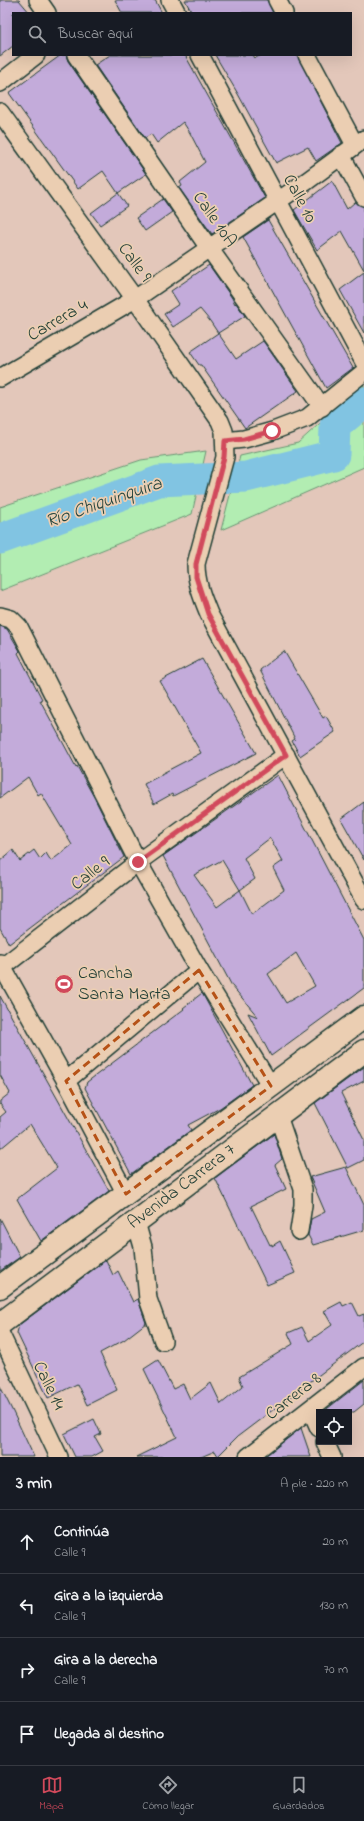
<!DOCTYPE html>
<html lang="es">
<meta charset="utf-8">
<style>
:root{--surface:#171b24;--page:#242831;--text:#f1f3f6;--muted:#9ea1a6;--line:#363941;--accent:#d1495b}
body{margin:0;font-family:"Indie Flower",sans-serif;background:var(--page);color:var(--text)}
.controls{position:absolute;right:12px;bottom:12px;display:grid;overflow:hidden;border-radius:0px;box-shadow:0 4px 16px #0002}
.controls button{width:36px;height:36px;display:grid;place-items:center;padding:0;border:0;border-bottom:1px solid var(--line);background:var(--surface);color:var(--text);font:20px sans-serif}
.stop{position:absolute;width:12px;height:12px;margin:-9px;border:3px solid #d1495b;border-radius:50%;background:#fff}
.stop.end{background:#d1495b;border-color:#fff;box-shadow:0 1px 4px #0008}
.list{margin:0;padding:0;list-style:none}
h2{display:flex;justify-content:space-between;align-items:center;height:52px;margin:0;padding:0 16px;font-size:17px}
h2 small{font-size:13px;font-weight:400;color:var(--muted)}
.list li{display:grid;grid-template-columns:26px 1fr auto;gap:12px;align-items:center;box-sizing:border-box;height:64px;padding:0 16px;border-top:1px solid var(--line)}
.list b{display:block;font-size:15px;white-space:nowrap}
.list p{margin:0;font-size:13px;white-space:nowrap;color:var(--muted)}
.list em{font-size:13px;font-style:normal;color:var(--muted)}
.icon{flex:none;width:22px;height:22px;fill:none;stroke:currentColor;stroke-width:2;stroke-linecap:round;stroke-linejoin:round}
.map{position:relative;flex:none;width:364px;height:1457px;overflow:hidden}
.search{position:absolute;background:var(--surface);box-shadow:0 4px 16px #0002;left:12px;right:12px;top:12px;height:44px;display:flex;align-items:center;gap:10px;box-sizing:border-box;padding:0 14px;border-radius:0px;color:var(--muted);font-size:15px}
.sheet{height:308px;background:var(--surface)}
nav{display:flex;justify-content:space-around;align-items:center;box-sizing:border-box;height:56px;border-top:1px solid var(--line);background:var(--surface);font-size:11px;color:var(--muted)}
nav a{display:grid;justify-items:center;gap:2px}
nav .on{color:var(--accent)}
.map>svg:first-child{display:block}
.green{fill:#b2edb2;stroke:#689573}
.lines{fill:none;stroke-linecap:round;stroke-linejoin:round}
.river{stroke:#81c4e2;stroke-width:31}
.building{fill:#c3abda;stroke:#1f3d34;fill-rule:evenodd}
.street-casing{stroke:#1f3d34;stroke-width:20}
.primary-casing{stroke:#1f3d34;stroke-width:25}
.street{stroke:#ebceb2;stroke-width:17}
.primary{stroke:#ebceb2;stroke-width:22}
.route{stroke:#d1495b;stroke-width:5}
.marked{fill:none;stroke:#b65216;stroke-width:3;stroke-dasharray:8 5;stroke-linejoin:round}
.labels{text-anchor:middle;dominant-baseline:central;stroke-width:3.5;stroke-linejoin:round;paint-order:stroke}
.street-label{font-size:18px;fill:#1f3d34;stroke:#ebceb2}
.poi-label{font-size:18px;fill:#1f3d34;stroke:#ebceb2;text-anchor:start}
.water-label{font-size:19px;font-style:italic;fill:#24443d;stroke:#ebceb2}
</style>
<div class="map">
<svg width="364" height="1457" viewBox="0 0 364 1457">
<rect width="100%" height="100%" fill="#e3c7ba"/>
<filter id="ink" filterUnits="userSpaceOnUse"><feTurbulence type="fractalNoise" baseFrequency=".025" numOctaves="2"/><feDisplacementMap in="SourceGraphic" scale="8" xChannelSelector="R" yChannelSelector="G"/><feConvolveMatrix kernelMatrix="1 2 1 2 8 2 1 2 1" color-interpolation-filters="sRGB"/></filter>
<g filter="url(#ink)">
<!-- green -->
<g class="green">
<polygon points="364,385 364,467 221,530 240,456 298,443 359,388"/>
<polygon points="206,451 192,514 0,591 0,507 141,460"/>
</g>
<g class="lines">
<!-- river -->
<polyline class="river" points="0,539 159,481 246,477 334,455 335,426 364,402"/>
</g>
<!-- building -->
<g class="building">
<polygon points="0,0 19,0 30,13 13,13 13,46 0,56"/>
<polygon points="115,0 155,0 162,13 122,13"/>
<polygon points="185,0 267,0 273,13 192,13"/>
<polygon points="61,55 66,55 68,61 146,174 118,193 103,171 78,189 9,93"/>
<polygon points="110,55 185,55 265,198 212,234 179,188 182,186 180,182 205,162 190,133 183,122 157,143 151,134 145,138 95,65"/>
<polygon points="215,55 253,55 255,58 262,55 297,55 342,143 316,161 308,147 276,163 238,94"/>
<polygon points="332,181 347,209 355,202 364,207 364,270 342,231 317,250 294,210"/>
<polygon points="118,193 127,206 100,225 91,213"/>
<polygon points="163,199 172,212 145,231 136,218"/>
<polygon points="268,220 353,368 326,388 243,237"/>
<polygon points="209,265 232,298 235,304 236,303 245,316 218,333 236,359 263,341 298,391 245,428 201,365 199,365 190,352 218,333 210,321 200,309 173,327 164,314 179,304 171,291"/>
<polygon points="364,272 364,333 340,290"/>
<polygon points="0,626 7,629 20,651 18,653 42,699 40,700 76,767 77,766 95,799 124,857 9,944 0,928 0,861 13,850 20,861 34,850 40,859 46,853 51,861 72,845 41,793 38,795 28,777 0,798"/>
<polygon points="284,651 323,718 326,716 335,732 300,756 292,741 295,739 260,670"/>
<polygon points="202,659 256,753 173,796 172,794 154,804 144,784 161,775 161,774 201,753 160,681"/>
<path d="M278,775L364,940V988L271,1056L248,1013L258,1017L232,986L163,856ZM270,838L283,861L273,868L284,890L252,914L240,890L217,907L194,875L222,860L240,890L255,879L244,858ZM296,953L315,986L286,1003L268,974Z"/>
<polygon points="364,802 364,860 341,819"/>
<polygon points="202,993 252,1085 220,1108 188,1125 191,1130 131,1174 85,1088 87,1082 184,1009 183,1008"/>
<polygon points="0,996 109,1191 41,1241 17,1199 57,1168 30,1124 0,1149 0,1117 6,1112 0,1104 0,1101 10,1093 0,1075"/>
<polygon points="364,1067 364,1081 341,1093 364,1140 364,1160 348,1168 315,1103"/>
<polygon points="274,1134 282,1159 275,1165 286,1189 251,1206 270,1245 272,1244 272,1246 280,1241 295,1273 267,1285 215,1178"/>
<polygon points="346,1167 364,1205 364,1230 313,1245 308,1235 311,1219 325,1212 310,1177"/>
<polygon points="0,1218 20,1257 0,1271"/>
<polygon points="106,1260 113,1275 118,1271 133,1302 138,1299 146,1323 124,1340 100,1353 117,1390 87,1405 77,1384 48,1398 17,1333 19,1325"/>
<polygon points="341,1302 343,1306 352,1302 359,1316 364,1314 364,1341 237,1437 218,1456 215,1451 201,1457 136,1457 177,1437 144,1369 158,1360 173,1389 183,1384 190,1399 211,1383 221,1404 243,1386 239,1377 293,1344 288,1333 302,1327 309,1341 332,1325 324,1311"/>
<polygon points="364,1380 364,1404 354,1412 323,1412"/>
<polygon points="0,1386 13,1412 34,1457 0,1457"/>
<polygon points="94,1419 101,1434 95,1437 103,1451 92,1457 75,1457 64,1434"/>
<polygon points="301,1428 311,1457 264,1457"/>
</g>
<g class="lines">
<!-- street casing -->
<g class="street-casing">
<g id="street">
<polyline points="38,0 47,13"/>
<polyline points="170,0 177,13"/>
<polyline points="277,0 284,13"/>
<polyline points="76,55 209,248 322,407"/>
<polyline points="200,55 364,362"/>
<polyline points="307,55 355,145"/>
<polyline points="0,83 36,55"/>
<path d="M0,112L135,299L220,421L224,431L225,457L196,564C196,582 202,597 209,614L364,900"/>
<polyline points="341,155 364,197"/>
<polyline points="0,378 135,299 307,181 364,139"/>
<polyline points="225,441 244,439 273,431 307,418 364,372"/>
<polyline points="0,616 11,619 19,627 138,862 199,970 271,1086"/>
<polyline points="0,963 66,1081 126,1194"/>
<polyline points="0,969 138,862 286,755"/>
<polyline points="66,1081 199,970"/>
<polyline points="278,1116 303,1189 303,1205 299,1231"/>
<polyline points="136,1222 143,1247 148,1299 163,1341"/>
<polyline points="0,1333 59,1457"/>
<polyline points="311,1410 319,1428"/>
<polyline points="325,1442 332,1457"/>
<polyline points="248,1457 364,1367"/>
</g>
</g>
<!-- primary casing -->
<g class="primary-casing">
<g id="primary">
<polyline points="0,1287 364,1017"/>
<polyline points="0,1324 364,1051"/>
</g>
</g>
<!-- street -->
<use href="#street" class="street"/>
<!-- primary -->
<use href="#primary" class="primary"/>
</g>
</g>
<g class="lines" filter="url(#ink)">
<!-- route -->
<polyline class="route" points="138,862 286,755 208,614 196,577 196,564 224,457 225,441 244,439 272,431"/>
</g>
<!-- marked area -->
<path class="marked" d="M199,970L271,1086L126,1194L66,1081Z"/>
<!-- icons -->
<defs>
<g id="stadium-disc" transform="scale(1)"><circle r="9.5" fill="#d1495b" stroke="#ebceb2"/><path d="M0-5a6.5 5 0 1 0 0 10a6.5 5 0 1 0 0-10ZM-3.5-1.8h7v3.6h-7Z" fill="#fff"/></g>
</defs>
<g fill-rule="evenodd">
<use href="#stadium-disc" x="64" y="984"/>
</g>
<g class="labels">
<!-- street labels -->
<g class="street-label">
<text transform="translate(299 199) rotate(62)">Calle 10</text>
<text transform="translate(214 220) rotate(55)">Calle 10A</text>
<text transform="translate(134 263) rotate(54)">Calle 9</text>
<text transform="translate(58 321) rotate(-30)">Carrera 4</text>
<text transform="translate(91 874) rotate(-38)">Calle 9</text>
<text transform="translate(182 1187) rotate(-37)">Avenida Carrera 7</text>
<text transform="translate(48 1386) rotate(64)">Calle 14</text>
<text transform="translate(294 1397) rotate(-38)">Carrera 8</text>
</g>
<!-- poi labels -->
<g class="poi-label">
<text x="78" y="974">Cancha<tspan x="78" dy="21">Santa Marta</tspan></text>
</g>
<!-- water labels -->
<g class="water-label">
<text transform="translate(104 503) rotate(-19)">Río Chiquinquira</text>
</g>
</g>
</svg>
<div class="controls">
<button><svg class="icon" aria-label="locate" viewBox="0 0 24 24"><circle cx="12" cy="12" r="6"/><path d="M12 2v4M12 18v4M2 12h4M18 12h4"/></svg></button>
</div>
<div class="stop" style="left:272px;top:431px"></div>
<div class="stop end" style="left:138px;top:862px"></div>
<div class="search"><svg class="icon" aria-label="search" viewBox="0 0 24 24"><circle cx="10" cy="10" r="6"/><path d="M15 15l6 6"/></svg>Buscar aquí</div>
</div>
<section class="sheet">
<h2>3 min<small>A pie · 220 m</small></h2>
<ul class="list">
<li><svg class="icon" aria-label="ahead" viewBox="0 0 24 24"><path d="M12 20V5M6 11l6-6 6 6"/></svg><div><b>Continúa</b><p>Calle 9</p></div><em>20 m</em></li>
<li><svg class="icon" aria-label="left" viewBox="0 0 24 24"><path d="M17 20v-9H6M10 6l-5 5 5 5"/></svg><div><b>Gira a la izquierda</b><p>Calle 9</p></div><em>130 m</em></li>
<li><svg class="icon" aria-label="right" viewBox="0 0 24 24"><path d="M7 20v-9h11M14 6l5 5-5 5"/></svg><div><b>Gira a la derecha</b><p>Calle 9</p></div><em>70 m</em></li>
<li><svg class="icon" aria-label="arrive" viewBox="0 0 24 24"><path d="M6 21V4h12l-3 4 3 4H6"/></svg><div><b>Llegada al destino</b></div></li>
</ul>
</section>
<nav>
<a class="on"><svg class="icon" aria-label="map" viewBox="0 0 24 24"><path d="M3 6l6-2 6 2 6-2v14l-6 2-6-2-6 2zM9 4v14M15 6v14"/></svg>Mapa</a>
<a><svg class="icon" aria-label="directions" viewBox="0 0 24 24"><path d="M12 3l9 9-9 9-9-9zM9 14v-3h6M13 9l2 2-2 2"/></svg>Cómo llegar</a>
<a><svg class="icon" aria-label="saved" viewBox="0 0 24 24"><path d="M7 4h10v16l-5-4-5 4z"/></svg>Guardados</a>
</nav>
